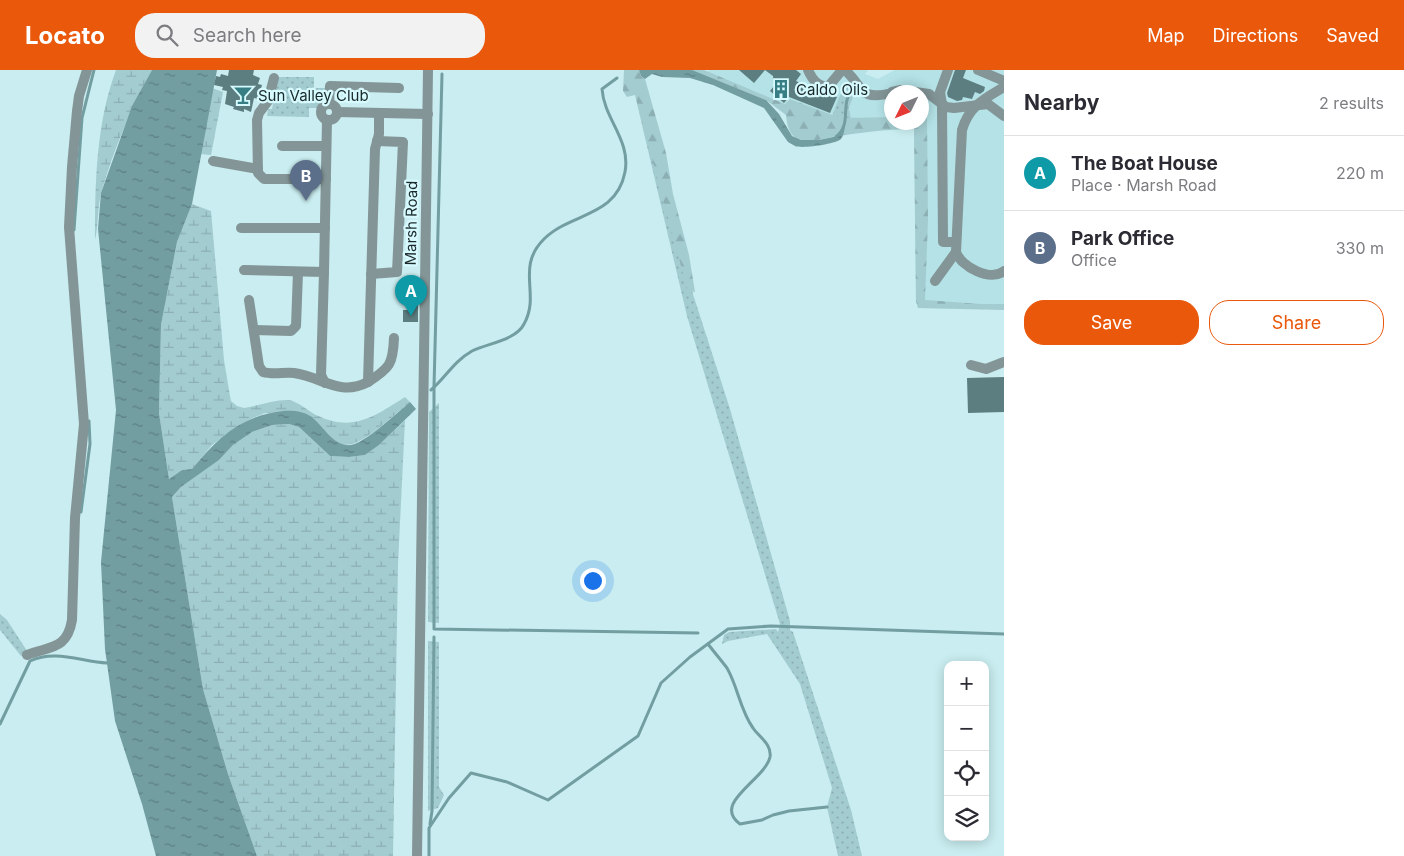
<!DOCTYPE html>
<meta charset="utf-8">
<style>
:root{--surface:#fff;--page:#f2f2f3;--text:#2b2b33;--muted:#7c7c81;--line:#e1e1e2;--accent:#ea580c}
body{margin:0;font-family:Inter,sans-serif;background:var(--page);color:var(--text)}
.controls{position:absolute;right:15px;bottom:15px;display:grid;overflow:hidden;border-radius:10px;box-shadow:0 2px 12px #0003}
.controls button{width:45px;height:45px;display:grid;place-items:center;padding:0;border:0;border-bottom:1px solid var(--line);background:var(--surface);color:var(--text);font:25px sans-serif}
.compass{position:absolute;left:884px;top:15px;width:45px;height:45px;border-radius:50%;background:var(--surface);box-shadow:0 2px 12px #0003;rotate:227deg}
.you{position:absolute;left:592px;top:510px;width:18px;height:18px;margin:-12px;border:4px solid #fff;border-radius:50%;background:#1a73e8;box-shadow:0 0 0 8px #1a73e833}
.badge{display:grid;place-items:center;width:32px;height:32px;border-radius:50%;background:var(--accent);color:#fff;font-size:16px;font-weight:700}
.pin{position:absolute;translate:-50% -41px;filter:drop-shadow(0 1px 2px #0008)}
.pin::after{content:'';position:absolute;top:26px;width:18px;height:15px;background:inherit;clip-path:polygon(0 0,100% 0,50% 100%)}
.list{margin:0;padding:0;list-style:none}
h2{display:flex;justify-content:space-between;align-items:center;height:65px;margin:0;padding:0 20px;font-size:21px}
h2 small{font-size:16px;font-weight:400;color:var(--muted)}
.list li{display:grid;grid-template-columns:32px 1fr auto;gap:15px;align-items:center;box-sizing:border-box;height:75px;padding:0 20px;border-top:1px solid var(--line)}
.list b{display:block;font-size:19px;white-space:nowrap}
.list p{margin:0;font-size:16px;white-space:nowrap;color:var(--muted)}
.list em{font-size:16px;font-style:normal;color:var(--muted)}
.actions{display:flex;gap:10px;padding:15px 20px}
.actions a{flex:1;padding:11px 0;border:1px solid var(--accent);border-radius:20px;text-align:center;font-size:18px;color:var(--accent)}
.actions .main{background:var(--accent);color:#fff}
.icon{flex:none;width:28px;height:28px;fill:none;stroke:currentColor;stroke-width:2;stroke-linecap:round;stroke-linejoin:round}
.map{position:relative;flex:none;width:1004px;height:786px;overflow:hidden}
header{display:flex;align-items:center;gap:30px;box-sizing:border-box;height:70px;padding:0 25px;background:var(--accent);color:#fff}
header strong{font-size:24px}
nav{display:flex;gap:28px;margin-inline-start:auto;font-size:18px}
.search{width:350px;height:45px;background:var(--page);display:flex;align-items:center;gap:12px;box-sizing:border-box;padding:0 18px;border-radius:20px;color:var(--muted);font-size:19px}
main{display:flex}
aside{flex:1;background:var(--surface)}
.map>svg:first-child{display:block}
.built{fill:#b4e2e6}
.grass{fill:url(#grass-dots)}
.forest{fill:url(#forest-firs)}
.wetland{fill:url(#wetland-marsh)}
.water{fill:url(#water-ripples)}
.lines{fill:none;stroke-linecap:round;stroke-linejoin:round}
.stream{stroke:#729da1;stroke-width:3}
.building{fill:#5d7e81}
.minor{stroke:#839597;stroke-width:10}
.labels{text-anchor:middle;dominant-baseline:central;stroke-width:4.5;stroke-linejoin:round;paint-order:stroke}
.poi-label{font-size:15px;fill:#1b292a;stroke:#d6fafe;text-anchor:start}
.street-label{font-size:15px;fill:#1b292a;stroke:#d6fafe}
</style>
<header>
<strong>Locato</strong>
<div class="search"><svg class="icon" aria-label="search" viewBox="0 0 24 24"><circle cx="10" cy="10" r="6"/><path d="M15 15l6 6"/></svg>Search here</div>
<nav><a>Map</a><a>Directions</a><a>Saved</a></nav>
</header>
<main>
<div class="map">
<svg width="1004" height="786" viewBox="0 0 1004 786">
<defs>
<pattern id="grass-dots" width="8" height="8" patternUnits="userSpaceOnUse" patternTransform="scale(1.25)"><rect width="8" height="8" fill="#a3ccd0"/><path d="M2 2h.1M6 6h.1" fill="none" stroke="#8cafb3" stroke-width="1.8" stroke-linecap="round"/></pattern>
<pattern id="forest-firs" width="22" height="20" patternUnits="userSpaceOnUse" patternTransform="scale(1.25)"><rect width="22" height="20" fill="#a3ccd0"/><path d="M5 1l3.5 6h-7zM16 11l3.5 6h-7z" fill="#8cafb3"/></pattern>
<pattern id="wetland-marsh" width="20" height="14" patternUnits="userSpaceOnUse" patternTransform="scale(1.25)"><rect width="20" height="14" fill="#a3ccd0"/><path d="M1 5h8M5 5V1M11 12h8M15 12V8" fill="none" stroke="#8cafb3"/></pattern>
<pattern id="water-ripples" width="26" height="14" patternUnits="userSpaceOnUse" patternTransform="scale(1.25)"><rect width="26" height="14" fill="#729da1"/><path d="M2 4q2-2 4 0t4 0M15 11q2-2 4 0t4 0" fill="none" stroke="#5d8083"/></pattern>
</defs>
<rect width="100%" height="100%" fill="#c9edf0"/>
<!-- built -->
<polygon class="built" points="709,0 868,0 865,4 878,9 895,0 1004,0 1004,239 918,238 916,231 914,59 922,52 922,22 892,22 891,47 851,48 849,38 856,19 851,11 839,27 832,46 791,29 785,34 707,2"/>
<!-- grass -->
<g class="grass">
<polygon points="278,7 314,7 314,18 325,18 325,32 318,38 309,38 309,47 267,46 268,39 272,39"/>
<polygon points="851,10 856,19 849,38 851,48 840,48 832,46 839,27"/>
<polygon points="635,25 691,218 730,339 790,551 790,560 793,562 851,740 862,786 838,786 827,737 832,718 800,614 767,564 728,571 722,574 724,565 729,562 776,559 778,562 780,554 687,246"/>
<polygon points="439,333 439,553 428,552 429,342"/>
<polygon points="0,544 7,550 29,584 21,586 0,560"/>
<polygon points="428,571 439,572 439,717 444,725 438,738 428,741"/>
</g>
<!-- forest -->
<g class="forest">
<polygon points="624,0 639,0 641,6 645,9 666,83 673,124 689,185 695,222 688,221 684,207 635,25 627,27 623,21"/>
<path d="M691,0H704L785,34L790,29L840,48L891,47L892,52H922V47H927L928,150L925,230L981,234H1004V240L918,238L916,231L914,59C886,59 859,63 832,67C822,69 811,73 801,70C789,67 787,55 786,45L766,30Z"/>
</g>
<!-- wetland -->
<g class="wetland">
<path d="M116,0H152C131,38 114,79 102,120C97,136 99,154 95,170C95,113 96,54 116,0Z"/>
<polygon points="212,18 223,22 211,85 200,84"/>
<path d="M192,134L211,141L224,290L230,326L231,331L237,336L244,338C257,336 277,329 289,330C299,332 308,341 316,345C353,363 375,346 405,327L410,332C397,342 358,381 342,374C331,370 321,357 313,348L265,343L253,348L241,354L212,375L192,399L182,400L169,409L159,343L161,255L177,172Z"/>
<polygon points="405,350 398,494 393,786 257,786 228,704 203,619 172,427 181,417 219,390 233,375 252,362 272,355 289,354 299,357 330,386 349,387 365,385 379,375"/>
</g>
<!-- water -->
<g class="water">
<path d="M152,0H217L192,134L177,172L161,255L159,343L169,409L182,400L192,399C218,368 240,346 283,341C293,340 303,341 312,347C324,357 334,377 351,375C365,373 398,342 410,332L416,339L379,375L365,385L349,387L330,386L299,357L289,354L272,355L252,362L233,375L219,390L181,417L172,427L203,619L228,704L257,786H156L142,734L115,651L105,579L101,492L116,340L98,159L101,123L132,36Z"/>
<path d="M639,0H692L766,30L779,44L792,66L801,70H819L838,66L843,60L845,50C845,55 845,64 841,69C836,74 802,79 795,76C793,75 790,73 788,72L764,38L713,15L690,8L662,7L652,4L645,9L641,6Z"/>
</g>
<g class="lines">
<!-- stream -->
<g class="stream">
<polyline points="442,4 434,317 434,559 698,563"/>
<path d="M836,67C854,52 837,33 856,15"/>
<polyline points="74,160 82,48 94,0"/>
<path d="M431,320C447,306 453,292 472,281C489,273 516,270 524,254C541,224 515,198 544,169C571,142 616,148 625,102C631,70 604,49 602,19L617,8"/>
<polyline points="81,442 90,374 89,351"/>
<path d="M708,574C714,582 721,590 727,598C738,617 740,640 753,658C759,667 772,674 770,687C765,710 711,733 740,754L762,750L773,745L789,741L827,737"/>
<path d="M0,654L30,591C55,579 82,592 107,593"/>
<polyline points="430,754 432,741 434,567"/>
<polyline points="429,786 429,758 449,728 471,703 507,712 548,730 638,666 661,613 690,587 728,559 771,556 1004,564"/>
</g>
</g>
<!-- building -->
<g class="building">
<polygon points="229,0 254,0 253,5 260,8 258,14 262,15 258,29 254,28 251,42 244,39 244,42 233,39 234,37 225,34 227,21 222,20 223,17 214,15 216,6 220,7 221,4 228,6"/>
<polygon points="739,0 765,0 754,13"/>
<polygon points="765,0 796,0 801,4 796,11 819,22 837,27 830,43 789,27 784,33 770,21 774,16 773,6"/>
<polygon points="955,0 966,0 963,8 985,17 984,21 980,24 975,22 972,29 963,27 962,30 957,31 948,27 947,23"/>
<polygon points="411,232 418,233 418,252 403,252 403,240 411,240"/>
<polygon points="1004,307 1004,342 968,343 967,308"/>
</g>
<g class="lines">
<!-- minor -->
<g class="minor">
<path d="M808,0C812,9 817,16 828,17L842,0"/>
<path d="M845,0C865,18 858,31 892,23"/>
<polyline points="948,0 940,22 942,34 943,172 956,172"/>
<polyline points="978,0 1004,11"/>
<polyline points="274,8 268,31 259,43 257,50 258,103 264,109 326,109"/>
<path d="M1004,17C984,29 969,36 962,60L956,182C961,197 991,212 1004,201"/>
<polyline points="892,22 901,20 929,24 946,37 954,38 988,34 1004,46"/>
<circle cx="329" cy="42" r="8"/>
<polyline points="329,34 330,16 399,18"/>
<polyline points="337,42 428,44"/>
<polyline points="282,76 326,76"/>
<polyline points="213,91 258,99"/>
<polyline points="241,158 325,158"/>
<polyline points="244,200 324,202 321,305 325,313"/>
<polyline points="324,202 327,50"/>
<polyline points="371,204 397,202 403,72 377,71"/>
<polyline points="935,211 956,182"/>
<path d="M249,230L259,296L263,302C273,305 284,302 294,303C323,307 339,327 368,312L375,79L379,64V43"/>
<polyline points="254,260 291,261 296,256 298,202"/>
<polyline points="971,295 986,299 1004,292"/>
<path d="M368,312C390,298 393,294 394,268"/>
<path d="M27,585C50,576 67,580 72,550L75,448L84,354L69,157L72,97L77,41L79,26L87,0"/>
<polyline points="417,786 428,0"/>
</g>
</g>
<!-- icons -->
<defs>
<g id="building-bare" transform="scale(1.5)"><path d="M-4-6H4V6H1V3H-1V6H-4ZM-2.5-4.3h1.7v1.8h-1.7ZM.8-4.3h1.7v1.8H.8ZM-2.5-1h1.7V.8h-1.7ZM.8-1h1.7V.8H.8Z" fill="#367e84" stroke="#d6fafe" stroke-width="2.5" paint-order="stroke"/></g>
<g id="bar-bare" transform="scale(1.5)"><path d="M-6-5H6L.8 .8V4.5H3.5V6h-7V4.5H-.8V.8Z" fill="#367e84" stroke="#d6fafe" stroke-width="2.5" paint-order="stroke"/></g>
</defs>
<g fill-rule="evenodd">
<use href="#building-bare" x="781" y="19"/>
<use href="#bar-bare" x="243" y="25"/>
</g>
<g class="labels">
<!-- poi labels -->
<g class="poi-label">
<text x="796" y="19">Caldo Oils</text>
<text x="258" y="25">Sun Valley Club</text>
</g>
<!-- street labels -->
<g class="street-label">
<text transform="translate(411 153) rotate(-89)">Marsh Road</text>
</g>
</g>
</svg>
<div class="controls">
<button>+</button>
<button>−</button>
<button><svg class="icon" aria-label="locate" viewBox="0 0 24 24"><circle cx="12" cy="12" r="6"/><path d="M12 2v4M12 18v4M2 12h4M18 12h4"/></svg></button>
<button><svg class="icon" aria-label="layers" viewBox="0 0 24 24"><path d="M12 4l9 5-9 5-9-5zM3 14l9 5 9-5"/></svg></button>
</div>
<svg class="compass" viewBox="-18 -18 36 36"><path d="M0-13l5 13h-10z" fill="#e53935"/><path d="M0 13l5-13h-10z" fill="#7c7c81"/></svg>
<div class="you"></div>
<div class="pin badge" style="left:411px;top:246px;background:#0f9aa8">A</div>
<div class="pin badge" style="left:306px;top:131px;background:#5c6f8a">B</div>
</div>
<aside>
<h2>Nearby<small>2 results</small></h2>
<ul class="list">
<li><span class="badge" style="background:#0f9aa8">A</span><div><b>The Boat House</b><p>Place · Marsh Road</p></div><em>220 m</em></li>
<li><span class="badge" style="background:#5c6f8a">B</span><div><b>Park Office</b><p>Office</p></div><em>330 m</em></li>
</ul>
<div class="actions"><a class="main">Save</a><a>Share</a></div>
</aside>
</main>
